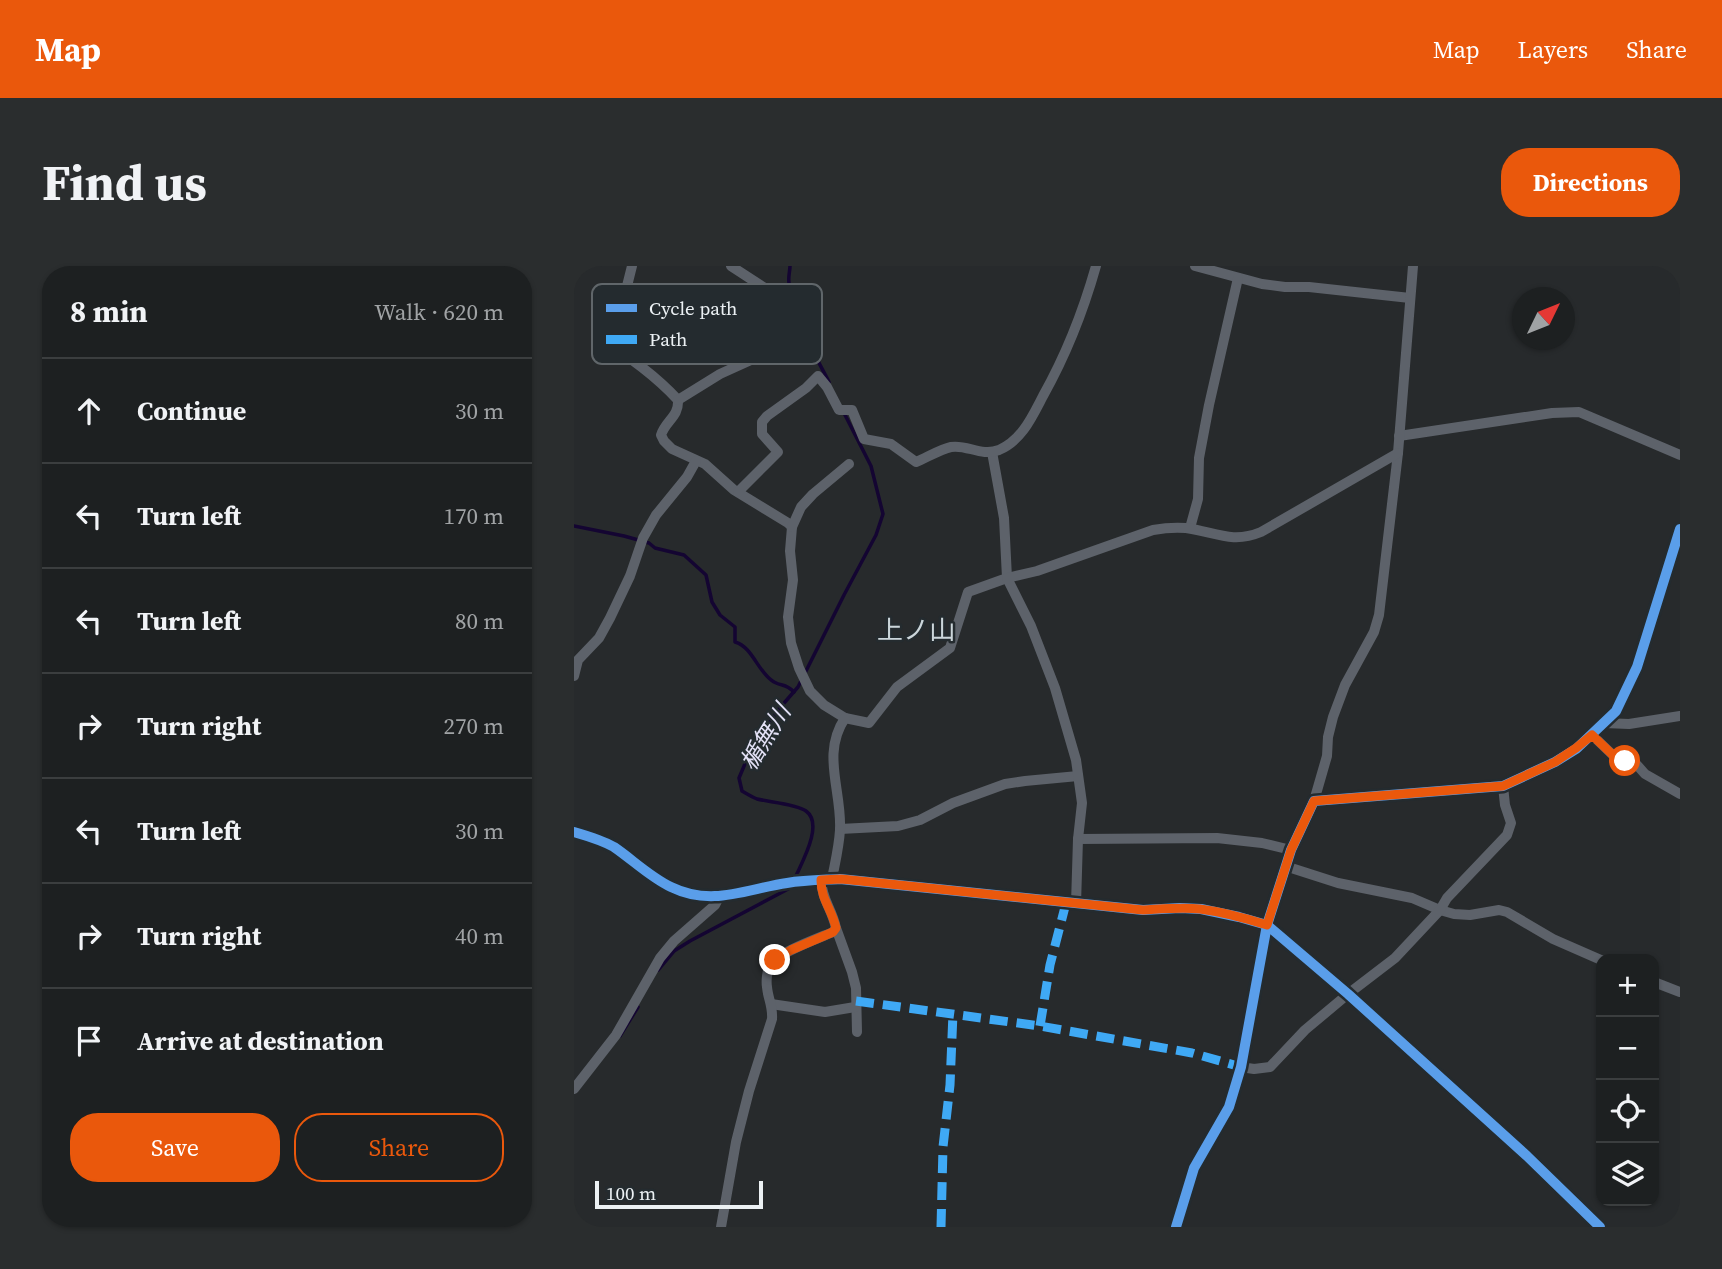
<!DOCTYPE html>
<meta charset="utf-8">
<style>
:root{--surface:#1d2021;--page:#2a2d2e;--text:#f1f3f6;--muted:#a0a3a5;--line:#3b3e3f;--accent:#ea580c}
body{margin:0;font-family:"Source Serif 4","Noto Sans JP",serif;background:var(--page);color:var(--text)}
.controls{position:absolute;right:21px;bottom:21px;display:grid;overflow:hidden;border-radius:14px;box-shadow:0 2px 5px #0004}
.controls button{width:63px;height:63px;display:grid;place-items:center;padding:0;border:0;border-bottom:2px solid var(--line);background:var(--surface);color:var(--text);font:35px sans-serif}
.compass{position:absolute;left:938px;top:21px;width:63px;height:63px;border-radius:50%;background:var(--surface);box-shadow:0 2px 5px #0004;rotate:47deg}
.scale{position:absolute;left:21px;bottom:18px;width:168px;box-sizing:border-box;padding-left:7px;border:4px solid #ecf1f4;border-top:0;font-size:19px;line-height:24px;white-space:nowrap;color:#ecf1f4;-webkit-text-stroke:5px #242b2f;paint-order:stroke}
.stop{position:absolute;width:21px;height:21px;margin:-16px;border:5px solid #ea580c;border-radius:50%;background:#fff}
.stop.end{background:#ea580c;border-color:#fff;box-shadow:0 2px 7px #0008}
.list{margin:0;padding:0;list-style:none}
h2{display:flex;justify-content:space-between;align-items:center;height:91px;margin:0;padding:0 28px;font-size:30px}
h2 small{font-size:23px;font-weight:400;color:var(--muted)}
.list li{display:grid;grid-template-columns:46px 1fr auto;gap:21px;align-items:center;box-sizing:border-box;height:105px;padding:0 28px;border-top:2px solid var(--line)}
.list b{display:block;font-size:26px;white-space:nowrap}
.list em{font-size:23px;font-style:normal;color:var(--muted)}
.actions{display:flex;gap:14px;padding:21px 28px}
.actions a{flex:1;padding:16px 0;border:2px solid var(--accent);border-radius:28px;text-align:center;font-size:24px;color:var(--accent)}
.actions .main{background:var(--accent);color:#fff}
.icon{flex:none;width:38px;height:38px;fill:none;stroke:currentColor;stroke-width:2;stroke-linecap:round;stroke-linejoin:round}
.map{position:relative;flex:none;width:1106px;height:961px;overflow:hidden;border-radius:28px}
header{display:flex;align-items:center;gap:42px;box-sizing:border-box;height:98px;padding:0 35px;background:var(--accent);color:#fff}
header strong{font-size:33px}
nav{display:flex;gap:38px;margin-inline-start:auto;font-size:24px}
.intro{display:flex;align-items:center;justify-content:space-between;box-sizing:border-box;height:168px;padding:0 42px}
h1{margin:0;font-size:49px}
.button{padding:18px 32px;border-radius:28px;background:var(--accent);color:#fff;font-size:24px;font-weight:700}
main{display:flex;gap:42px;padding:0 42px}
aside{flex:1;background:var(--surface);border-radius:28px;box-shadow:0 2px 5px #0004}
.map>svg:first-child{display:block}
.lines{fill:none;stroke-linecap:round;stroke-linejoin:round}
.stream{stroke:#140532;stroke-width:3.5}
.minor{stroke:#5d626a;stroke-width:10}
.tertiary{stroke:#5d626a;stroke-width:12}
.quiet{stroke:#3fa9f5;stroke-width:9;stroke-dasharray:18 9;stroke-linecap:butt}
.cycleway-casing{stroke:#242b2f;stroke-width:15}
.cycleway{stroke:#5a9eea;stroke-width:10}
.route{stroke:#ea580c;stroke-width:9}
.labels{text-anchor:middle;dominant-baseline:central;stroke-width:5;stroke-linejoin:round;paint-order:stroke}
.water-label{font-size:24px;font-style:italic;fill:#e3e1f6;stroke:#242b2f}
.quarter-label{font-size:26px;fill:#cbd5da;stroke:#242b2f}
.key{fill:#242b2f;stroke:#60666a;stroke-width:2}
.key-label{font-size:19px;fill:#ecf1f4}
</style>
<header>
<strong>Map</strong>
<nav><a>Map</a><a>Layers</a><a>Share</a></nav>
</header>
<div class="intro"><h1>Find us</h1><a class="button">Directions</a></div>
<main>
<aside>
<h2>8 min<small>Walk · 620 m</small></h2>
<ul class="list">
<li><svg class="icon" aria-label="ahead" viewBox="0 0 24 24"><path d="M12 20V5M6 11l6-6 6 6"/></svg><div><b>Continue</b></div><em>30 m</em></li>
<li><svg class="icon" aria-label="left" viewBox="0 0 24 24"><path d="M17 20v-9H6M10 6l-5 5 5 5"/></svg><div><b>Turn left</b></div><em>170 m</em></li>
<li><svg class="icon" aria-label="left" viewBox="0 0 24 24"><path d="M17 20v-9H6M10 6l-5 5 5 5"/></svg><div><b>Turn left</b></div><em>80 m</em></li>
<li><svg class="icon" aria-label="right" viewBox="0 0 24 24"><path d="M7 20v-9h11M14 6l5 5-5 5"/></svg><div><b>Turn right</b></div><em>270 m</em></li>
<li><svg class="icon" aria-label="left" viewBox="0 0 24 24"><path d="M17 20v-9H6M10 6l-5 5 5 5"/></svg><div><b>Turn left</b></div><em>30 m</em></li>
<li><svg class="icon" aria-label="right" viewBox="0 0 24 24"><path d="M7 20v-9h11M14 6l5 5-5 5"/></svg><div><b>Turn right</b></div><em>40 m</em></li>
<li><svg class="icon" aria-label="arrive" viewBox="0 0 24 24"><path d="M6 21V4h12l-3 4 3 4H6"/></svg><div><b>Arrive at destination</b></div></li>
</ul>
<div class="actions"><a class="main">Save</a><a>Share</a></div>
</aside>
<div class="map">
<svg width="1106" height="961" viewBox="0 0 1106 961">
<rect width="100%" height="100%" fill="#272a2c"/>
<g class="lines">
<!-- stream -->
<g class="stream">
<path d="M216,0C216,5 214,11 215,17C215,46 242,90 255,116"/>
<path d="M0,260L50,270L75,277L81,282L110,289L132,309L138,336L146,349L161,361V376C179,381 184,407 200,416C209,421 211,417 220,426"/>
<path d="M221,612C228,596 250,558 232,545C223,538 195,536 183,533C178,531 173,528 168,525L165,512L176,486L204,444L224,421L270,329L302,269L309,248L297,200L269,145"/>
<polyline points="84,704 100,685 116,675 216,622"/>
<polyline points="46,770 64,741"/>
</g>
<!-- minor -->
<g class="minor">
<path d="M58,0L52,24L28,73C55,91 82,110 104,134C105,151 92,154 87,169L90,175L98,183L131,198L160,224L214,257L218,261L216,285L219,314L214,351L217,377L225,402L236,425L250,439L271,452L295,457L323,421L376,382L394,326L433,312L430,252L418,186"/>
<polyline points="157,0 209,34"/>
<polyline points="621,0 688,18 711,21 735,21 836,32"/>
<polyline points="104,134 146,108 223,73"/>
<polyline points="825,170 978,147 1005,146 1106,189"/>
<path d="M164,226L204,186L188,168V156L193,150L232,122L244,110L253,121L265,144H278L290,173L317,178L342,196C352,192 367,183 377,181C393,178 407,191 425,184C448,174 458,151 469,130C492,89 509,46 522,0"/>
<polyline points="218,261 227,241 239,228 275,198"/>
<polyline points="616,262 624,233 625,192 635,139 664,12"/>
<polyline points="0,410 4,394 25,372 36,352 56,310 69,272 82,249 113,211 122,195"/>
<polyline points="1030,457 1055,458 1106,450"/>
<polyline points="1018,469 1043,493 1063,499 1071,508 1106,528"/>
<polyline points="740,535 753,490 754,471 759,451 771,419 800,366 805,349 824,187 839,0"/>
<polyline points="266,563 324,560 346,554 379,537 431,518 451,515 504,510"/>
<polyline points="504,573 643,572 688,577 717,584"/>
<polyline points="711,600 764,617 838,632 866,644 880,648 896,649 925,644 933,646 979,673 1027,694"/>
<path d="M258,613C261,597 265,581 266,564C268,524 247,488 271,452"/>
<path d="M502,638L504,573L508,537L502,494L481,422L457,360L433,312L463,305L579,264C590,262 600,261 612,262C641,266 658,278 687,266L824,187"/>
<polyline points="262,662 278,706 282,722 283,766"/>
<polyline points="1080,716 1106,726"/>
<polyline points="197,738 251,746 281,741"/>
<polyline points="667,801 680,803 696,801 731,764 774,728 821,692 866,644 873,632 933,569 937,557 931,539 929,520"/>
<polyline points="0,823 42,769 86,692 100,675 141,639 145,631"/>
<path d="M147,961L162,876L175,825L198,753C199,740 194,733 193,721C192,715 193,705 196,699C203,687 245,672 259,666L262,662C258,643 248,634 247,614"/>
<polyline points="602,961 620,902 655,841 667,801 693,659 717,584 740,535 929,520 981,496 1002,483 1042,445 1063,401 1106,263"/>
</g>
<!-- tertiary -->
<path class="tertiary" d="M0,566C14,570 28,574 40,581C59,594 76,611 97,621C138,641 172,623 213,617C231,614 248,614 266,613L569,644L606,642L627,643L665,651L693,659L774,728L953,890L1026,961"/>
<!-- quiet -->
<g class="quiet">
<polyline points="282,735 466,760 618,787 667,801"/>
<polyline points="466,760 476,699 492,637"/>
<polyline points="367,961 369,881 376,819 379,747"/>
</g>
<!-- cycleway casing -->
<g class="cycleway-casing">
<g id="cycleway">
<path d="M0,566C14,570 28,574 40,581C59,594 76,611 97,621C138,641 172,623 213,617C231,614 248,614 266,613L569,644L606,642L627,643L665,651L693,659L774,728L953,890L1026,961"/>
<polyline points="602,961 620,902 655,841 667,801 693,659 717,584 740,535 929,520 981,496 1002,483 1042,445 1063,401 1106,263"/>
</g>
</g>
<!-- cycleway -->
<use href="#cycleway" class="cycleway"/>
</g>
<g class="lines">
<!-- route -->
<path class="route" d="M201,694L217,684L259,666L262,662C258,643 247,634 247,614L267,613L569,644C588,643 607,641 626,643C649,646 671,652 693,659L717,584L740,535L929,520L981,496L1002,482L1018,469L1043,493L1051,495"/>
</g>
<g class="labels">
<!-- water labels -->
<g class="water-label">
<text transform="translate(191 471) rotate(-58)">楯無川</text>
</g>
<!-- quarter labels -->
<g class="quarter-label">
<text x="342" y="364">上ノ山</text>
</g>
</g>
<!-- legend -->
<rect x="18" y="18" width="230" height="80" rx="10" class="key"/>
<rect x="32" y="38" width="31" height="8" fill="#5a9eea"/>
<rect x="32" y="69" width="31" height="9" fill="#3fa9f5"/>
<g class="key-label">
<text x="75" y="49">Cycle path</text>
<text x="75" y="80">Path</text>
</g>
</svg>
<div class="controls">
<button>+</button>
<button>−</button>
<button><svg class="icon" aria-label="locate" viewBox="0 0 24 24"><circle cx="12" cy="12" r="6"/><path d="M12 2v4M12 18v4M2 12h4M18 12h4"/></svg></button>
<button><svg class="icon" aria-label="layers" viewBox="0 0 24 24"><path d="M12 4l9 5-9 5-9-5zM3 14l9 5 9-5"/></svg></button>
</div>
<svg class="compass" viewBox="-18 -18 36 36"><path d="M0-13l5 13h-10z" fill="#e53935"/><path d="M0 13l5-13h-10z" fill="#a0a3a5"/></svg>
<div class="scale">100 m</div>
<div class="stop" style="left:1051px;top:495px"></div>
<div class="stop end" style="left:201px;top:694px"></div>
</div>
</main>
